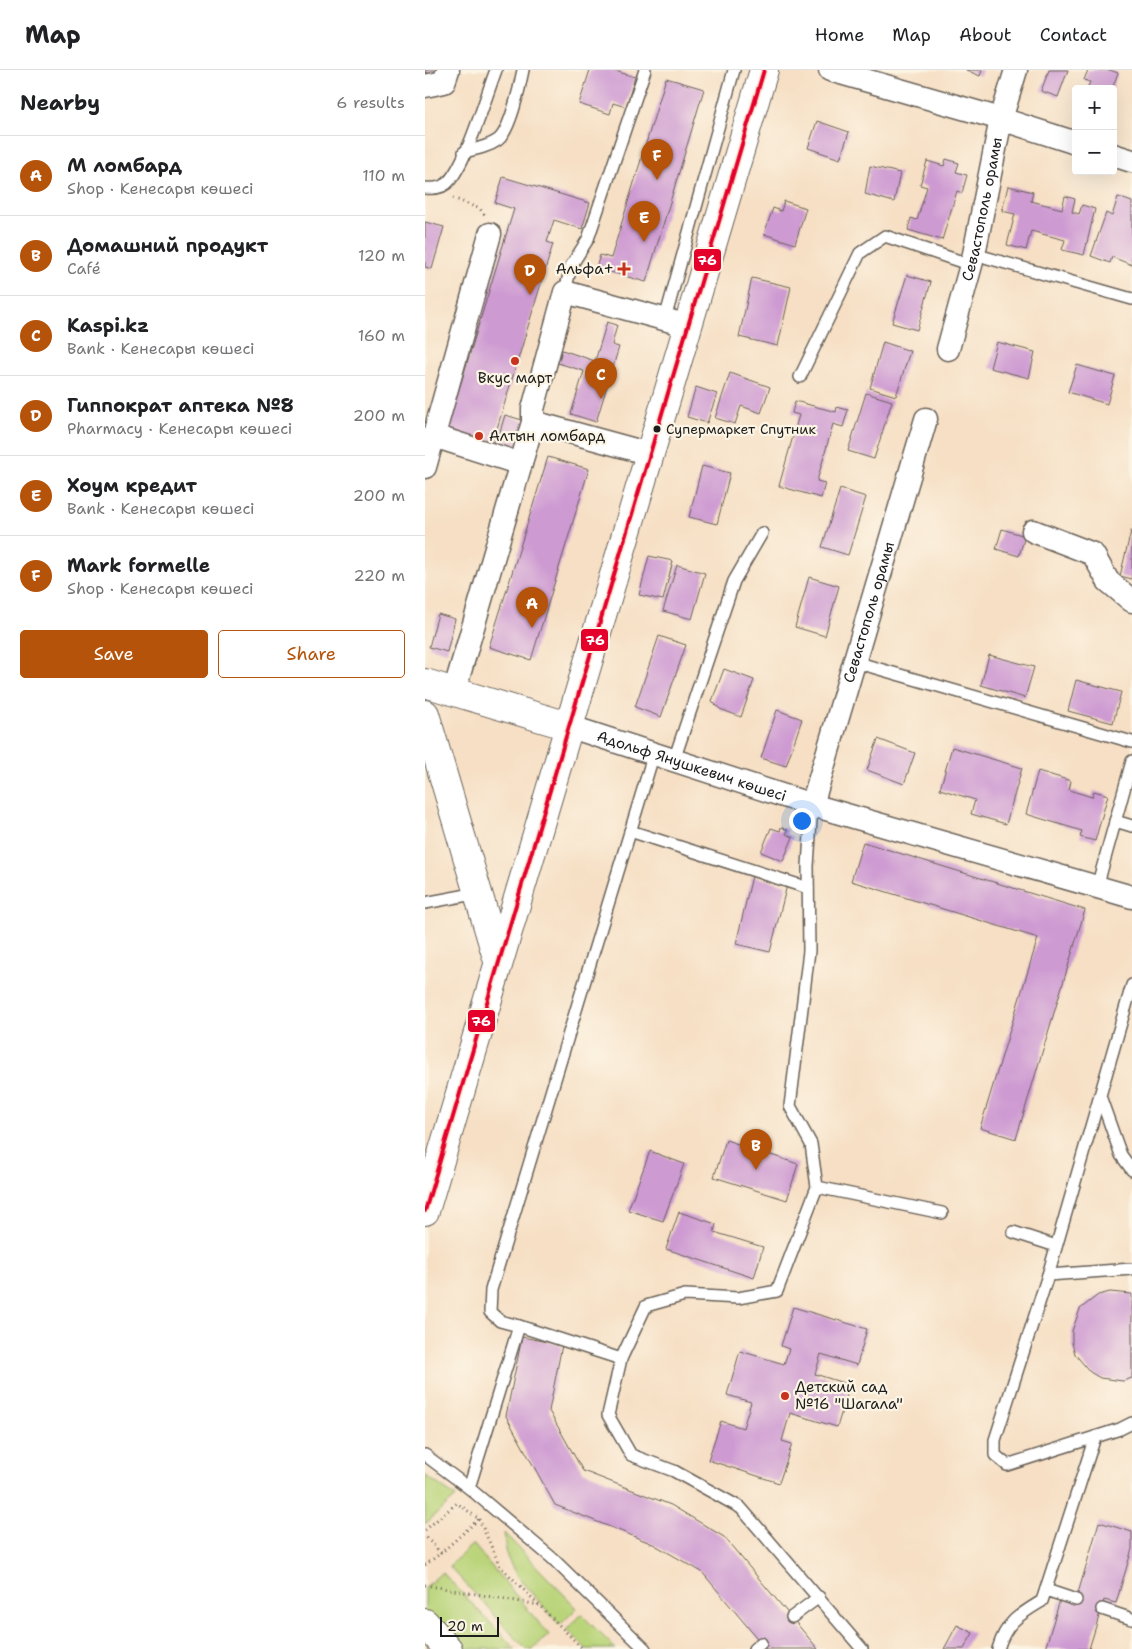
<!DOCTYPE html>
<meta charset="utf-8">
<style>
:root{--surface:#fff;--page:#f6f6f6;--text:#202124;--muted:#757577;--line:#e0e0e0;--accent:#b45309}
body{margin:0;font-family:"Shantell Sans",sans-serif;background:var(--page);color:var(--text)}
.controls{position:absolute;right:15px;top:15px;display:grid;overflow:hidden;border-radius:5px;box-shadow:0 5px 20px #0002}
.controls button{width:45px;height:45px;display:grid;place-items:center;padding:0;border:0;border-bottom:1px solid var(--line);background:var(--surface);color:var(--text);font:25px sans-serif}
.scale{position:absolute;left:15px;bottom:12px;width:59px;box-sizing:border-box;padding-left:5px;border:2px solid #1c1c1c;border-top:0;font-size:14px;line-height:18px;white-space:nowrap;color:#1c1c1c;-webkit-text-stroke:4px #fcf5e5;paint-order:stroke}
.you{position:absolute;left:376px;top:750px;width:18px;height:18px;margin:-12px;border:4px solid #fff;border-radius:50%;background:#1a73e8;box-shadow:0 0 0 8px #1a73e833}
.badge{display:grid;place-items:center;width:32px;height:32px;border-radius:50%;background:var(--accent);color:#fff;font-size:16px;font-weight:700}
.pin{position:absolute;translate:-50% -41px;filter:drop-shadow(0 1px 2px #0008)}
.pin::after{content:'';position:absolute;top:26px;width:18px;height:15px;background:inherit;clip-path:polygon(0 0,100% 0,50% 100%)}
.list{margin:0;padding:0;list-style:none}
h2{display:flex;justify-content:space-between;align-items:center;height:65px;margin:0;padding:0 20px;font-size:21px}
h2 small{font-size:16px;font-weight:400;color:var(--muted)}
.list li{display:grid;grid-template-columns:32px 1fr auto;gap:15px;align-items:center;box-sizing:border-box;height:80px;padding:0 20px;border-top:1px solid var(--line)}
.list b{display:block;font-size:19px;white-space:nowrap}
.list p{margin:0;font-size:16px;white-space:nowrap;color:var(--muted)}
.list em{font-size:16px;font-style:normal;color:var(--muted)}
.actions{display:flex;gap:10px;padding:15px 20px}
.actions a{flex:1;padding:11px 0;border:1px solid var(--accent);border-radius:5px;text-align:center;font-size:18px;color:var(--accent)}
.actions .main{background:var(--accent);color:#fff}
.map{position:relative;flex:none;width:707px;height:1579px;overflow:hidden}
header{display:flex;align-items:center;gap:30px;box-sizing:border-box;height:70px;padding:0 25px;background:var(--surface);border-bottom:1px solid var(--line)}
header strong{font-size:24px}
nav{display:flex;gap:28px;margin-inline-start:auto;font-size:18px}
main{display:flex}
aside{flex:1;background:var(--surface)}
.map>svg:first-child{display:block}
.green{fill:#b9d479;stroke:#6a784a}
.building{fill:#cd9ad2}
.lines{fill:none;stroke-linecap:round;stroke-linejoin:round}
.lane-casing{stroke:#686057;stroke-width:14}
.street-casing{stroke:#686057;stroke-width:25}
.secondary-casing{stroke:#686057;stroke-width:30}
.path{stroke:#686057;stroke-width:3;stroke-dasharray:1 4;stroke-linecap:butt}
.lane{stroke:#fff;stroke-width:11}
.street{stroke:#fff;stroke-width:22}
.secondary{stroke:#fff;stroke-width:28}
.bus-1-casing{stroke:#fcf5e5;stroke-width:8}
.bus-1{stroke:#e4002b;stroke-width:4}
.poi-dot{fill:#c8321e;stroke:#fcf5e5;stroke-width:2}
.bus-dot{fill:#1c1c1c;stroke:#fcf5e5;stroke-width:2}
.labels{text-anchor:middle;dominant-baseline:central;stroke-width:4.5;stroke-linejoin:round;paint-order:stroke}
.bus-label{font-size:14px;fill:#1c1c1c;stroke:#fcf5e5;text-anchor:start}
.street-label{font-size:15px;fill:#1c1c1c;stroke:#fcf5e5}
.poi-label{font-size:15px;fill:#1c1c1c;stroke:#fcf5e5;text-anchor:start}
.line-badge{stroke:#fcf5e5;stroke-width:2}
.badge-label{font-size:14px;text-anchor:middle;font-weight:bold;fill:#fff}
</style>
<header>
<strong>Map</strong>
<nav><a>Home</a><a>Map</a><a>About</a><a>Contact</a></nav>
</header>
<main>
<aside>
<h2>Nearby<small>6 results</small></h2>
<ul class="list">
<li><span class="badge">A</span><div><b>М ломбард</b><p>Shop · Кенесары көшесі</p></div><em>110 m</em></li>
<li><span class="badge">B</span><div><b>Домашний продукт</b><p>Café</p></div><em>120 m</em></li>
<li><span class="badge">C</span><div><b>Kaspi.kz</b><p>Bank · Кенесары көшесі</p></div><em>160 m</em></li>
<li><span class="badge">D</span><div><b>Гиппократ аптека №8</b><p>Pharmacy · Кенесары көшесі</p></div><em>200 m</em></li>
<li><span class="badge">E</span><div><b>Хоум кредит</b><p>Bank · Кенесары көшесі</p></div><em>200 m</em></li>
<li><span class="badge">F</span><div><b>Mark formelle</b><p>Shop · Кенесары көшесі</p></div><em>220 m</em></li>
</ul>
<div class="actions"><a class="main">Save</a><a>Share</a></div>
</aside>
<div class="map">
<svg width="707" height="1579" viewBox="0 0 707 1579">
<rect width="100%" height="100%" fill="#fcf5e5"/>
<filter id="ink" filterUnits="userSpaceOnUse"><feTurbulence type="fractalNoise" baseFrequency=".02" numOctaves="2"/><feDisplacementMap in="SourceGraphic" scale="10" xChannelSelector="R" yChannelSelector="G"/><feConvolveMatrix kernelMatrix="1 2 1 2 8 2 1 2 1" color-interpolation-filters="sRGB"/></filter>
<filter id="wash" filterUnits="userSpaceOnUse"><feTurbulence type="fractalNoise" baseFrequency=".0096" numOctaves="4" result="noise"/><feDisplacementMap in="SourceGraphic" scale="20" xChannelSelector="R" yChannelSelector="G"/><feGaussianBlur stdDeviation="1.12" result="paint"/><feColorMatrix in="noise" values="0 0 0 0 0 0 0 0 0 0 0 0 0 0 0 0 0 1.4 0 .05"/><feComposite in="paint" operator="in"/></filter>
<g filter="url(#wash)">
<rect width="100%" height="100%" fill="#f6dfc4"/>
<!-- green -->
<g class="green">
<polygon points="0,1405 31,1427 0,1454"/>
<polygon points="79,1463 152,1538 135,1555 93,1508 82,1487"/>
<polygon points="48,1474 124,1565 107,1579 101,1579 24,1496"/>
<polygon points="17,1502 90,1579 43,1579 0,1543 0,1518"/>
<polygon points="156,1544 191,1579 161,1579 142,1559"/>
</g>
<g id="blocks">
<!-- building -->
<g class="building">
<polygon points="0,0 11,0 9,5 0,2"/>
<polygon points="165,0 187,0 210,7 201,37 188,33 185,44 154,34"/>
<polygon points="541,0 557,0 555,6"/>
<polygon points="624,0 643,0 633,27 616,21"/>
<polygon points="663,0 685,0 693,3 687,19 662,19 665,12 659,10"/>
<polygon points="241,8 279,19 221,212 171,198 175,185 186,188"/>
<polygon points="392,51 424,62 415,89 383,78"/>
<polygon points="521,89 534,93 531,102 542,105 537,123 532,121 517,170 483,160 486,148 492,150 502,117 495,115 502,91 519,96"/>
<polygon points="445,96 475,103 469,132 440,124"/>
<polygon points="78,107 165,133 157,159 129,150 122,172 128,174 67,375 21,362 89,139 70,133"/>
<polygon points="583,116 608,122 606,131 637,139 640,126 650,129 647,142 654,144 657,135 670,139 659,185 637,180 640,170 606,161 601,180 582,175 590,144 577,141"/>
<polygon points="693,127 707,132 707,195 687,187 685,193 666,186 681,143 687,146"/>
<polygon points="359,131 381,138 370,174 339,164 348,138 356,141"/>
<polygon points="0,152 19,157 7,199 0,197"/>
<polygon points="482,205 506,212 492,260 467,253"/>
<polygon points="327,208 366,217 353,276 314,267"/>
<polygon points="182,252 192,255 187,275 194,277 171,352 146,344 159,301 133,293 137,280 170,291"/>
<polygon points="458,272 485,281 471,326 445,318"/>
<polygon points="572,272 610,282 604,308 565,298"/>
<polygon points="652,295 690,306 682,334 643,322"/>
<polygon points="305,303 345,317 336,343 316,336 310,354 290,348"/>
<polygon points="271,317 292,324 282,353 262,347"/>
<polygon points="441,323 467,331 449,389 423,381"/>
<polygon points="370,331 411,342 412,337 423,340 418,357 408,354 392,411 400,413 396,428 354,416 374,345 367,343"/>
<polygon points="80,345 104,352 93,390 69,381"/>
<polygon points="123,387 164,399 106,590 64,577"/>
<polygon points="277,396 305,403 292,454 264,447"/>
<polygon points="415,419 441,427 423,485 397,477"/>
<polygon points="577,459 600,466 594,486 571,479"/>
<polygon points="706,461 707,461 707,509 695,506"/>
<polygon points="224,486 248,491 238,530 214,525"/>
<polygon points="252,495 280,503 267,549 238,541"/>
<polygon points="384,507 414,516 400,566 370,557"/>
<polygon points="13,544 30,549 22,582 4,577"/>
<polygon points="234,566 261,575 236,647 210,637"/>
<polygon points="564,585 609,597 600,628 556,615"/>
<polygon points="299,599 329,610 316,647 295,639 287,631"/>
<polygon points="651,610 696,622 688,653 643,641"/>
<polygon points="352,640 377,649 361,696 336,688"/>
<polygon points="453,669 490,683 479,714 442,700"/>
<polygon points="527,677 597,698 581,754 546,744 550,730 515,719"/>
<polygon points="613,701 646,711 644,720 667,727 669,721 683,725 670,771 655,767 657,761 601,744"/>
<polygon points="356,757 363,760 361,764 368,767 358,791 336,782 346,758 355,761"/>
<polygon points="438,772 660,840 591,1069 555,1058 613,868 426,811"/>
<polygon points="327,806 362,815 345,882 311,874"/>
<polygon points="301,1070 373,1094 362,1130 289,1107"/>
<polygon points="225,1081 259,1094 238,1151 203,1140"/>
<polygon points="254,1142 291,1154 289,1162 338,1177 329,1208 241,1179"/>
<polygon points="685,1222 707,1224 707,1308 698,1311 675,1308 665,1302 650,1284 647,1273 647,1261 655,1239 673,1225"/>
<polygon points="368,1237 442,1259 432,1295 396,1284 390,1304 425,1315 412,1357 365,1343 357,1371 367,1374 354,1413 283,1390 296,1351 318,1358 326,1332 302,1325 315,1281 359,1294 364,1279 356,1276"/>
<polygon points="97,1267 137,1275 124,1341 158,1401 246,1435 299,1467 393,1579 341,1579 277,1502 228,1474 130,1435 81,1346"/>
<polygon points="674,1452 707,1462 707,1479 691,1533 679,1530 664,1579 620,1579 635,1530 651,1530"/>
<polygon points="532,1555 548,1563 539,1579 519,1579"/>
</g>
</g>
</g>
<g filter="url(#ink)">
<use href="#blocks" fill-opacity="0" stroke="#686057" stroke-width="1"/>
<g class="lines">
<!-- lane casing -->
<g class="lane-casing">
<g id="lane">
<path d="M39,82C51,79 63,77 73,70C85,61 95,16 98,0"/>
<path d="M0,118C9,119 19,118 25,110C43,88 60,29 71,0"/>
<polyline points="549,184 707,229"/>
<polyline points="140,222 146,196 163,169 220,0"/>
<polyline points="240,249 309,0"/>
<polyline points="375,307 435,183 460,166 546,195"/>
<polyline points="430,592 707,672"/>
<polyline points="249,690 309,511 337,463"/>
<polyline points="387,735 383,796 384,881 365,1036 386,1074 392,1117 352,1221 313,1228 260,1225 221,1236 196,1289 183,1345 206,1385 249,1401 316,1438 437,1579"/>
<polyline points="690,751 707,756"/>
<polyline points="205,761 383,818"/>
<polyline points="672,817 707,691"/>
<polyline points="0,833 53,823"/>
<polyline points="707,915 623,1205 570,1370 570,1385 582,1395 695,1359 707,1353"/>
<polyline points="675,1026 696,1085 707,1100"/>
<polyline points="392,1117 517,1143"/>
<polyline points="588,1162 631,1176"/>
<polyline points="623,1205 707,1199"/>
<polyline points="94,1256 75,1251 65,1242 66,1220 229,683"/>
<polyline points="0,1385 44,1418 127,1488 220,1579"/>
<polyline points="44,1418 94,1256 196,1289"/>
<polyline points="621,1520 651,1530"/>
<polyline points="677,1539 707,1549"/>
<polyline points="367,1547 394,1527"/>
<polyline points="329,1579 336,1573"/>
<path d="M573,1579C581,1552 594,1545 617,1531L670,1367"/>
</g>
</g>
<!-- street casing -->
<g class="street-casing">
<g id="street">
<polyline points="405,0 576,49 651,73"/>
<polyline points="0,16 19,12 23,0"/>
<polyline points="688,85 707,91"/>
<path id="s1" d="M523,279L549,184L576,49L591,0"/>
<polyline points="9,366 96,394"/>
<polyline points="225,384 108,352 108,339 140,222 264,256"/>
<polyline points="0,397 65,164"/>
<polyline points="608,461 668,484 683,511 707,531"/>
<polyline points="29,622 108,352"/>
<path id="s2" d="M143,656L387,735L707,827"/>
<path id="s3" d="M387,735L501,349"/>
</g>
</g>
<!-- secondary casing -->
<g class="secondary-casing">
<g id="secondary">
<polyline points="0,613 143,656"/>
<polyline points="0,644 73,891"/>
<polyline points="0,1141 339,0"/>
<polyline points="0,1553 23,1579"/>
</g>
</g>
<!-- path -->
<g class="path">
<polyline points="28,128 55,139 60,145"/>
<polyline points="54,1449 75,1496 158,1579"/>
<polyline points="0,1460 32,1433 54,1449 16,1483 0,1466"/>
<polyline points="0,1495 16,1483"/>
<polyline points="0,1515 114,1535"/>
</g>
<!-- lane -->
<use href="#lane" class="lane"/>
<!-- street -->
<use href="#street" class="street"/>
<!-- secondary -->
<use href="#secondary" class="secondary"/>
<!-- bus-1 casing -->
<g class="bus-1-casing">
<polyline id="bus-1" points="0,1141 339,0"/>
</g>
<!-- bus-1 -->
<use href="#bus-1" class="bus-1"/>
</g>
</g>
<!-- markers -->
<g class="poi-dot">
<path d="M196.5 191.5h5v5h5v5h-5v5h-5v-5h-5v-5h5z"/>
<circle cx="90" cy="291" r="5"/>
<circle cx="54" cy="366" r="5"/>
<circle cx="360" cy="1326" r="5"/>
</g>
<circle class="bus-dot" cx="232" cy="359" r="4.5"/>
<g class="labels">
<!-- bus labels -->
<g class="bus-label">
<text x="241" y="359">Супермаркет Спутник</text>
</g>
<!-- street labels -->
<g class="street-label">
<text stroke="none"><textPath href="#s1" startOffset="144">Севастополь орамы</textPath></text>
<text stroke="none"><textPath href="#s3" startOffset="201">Севастополь орамы</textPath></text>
<text stroke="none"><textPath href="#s2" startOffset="130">Адольф Янушкевич көшесі</textPath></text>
</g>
<!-- poi labels -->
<g class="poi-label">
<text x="189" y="199" text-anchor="end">Альфа+</text>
<text x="90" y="308" text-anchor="middle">Вкус март</text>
<text x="64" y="366">Алтын ломбард</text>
<text x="370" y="1317">Детский сад<tspan x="370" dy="17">№16 "Шагала"</tspan></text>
</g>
</g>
<g class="line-badge">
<rect x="268" y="178" width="29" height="24" rx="5" fill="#e4002b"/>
<rect x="155" y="558" width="29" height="24" rx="5" fill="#e4002b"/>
<rect x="42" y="939" width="29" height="24" rx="5" fill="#e4002b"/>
</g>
<g class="badge-label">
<text x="282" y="195">76</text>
<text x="170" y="575">76</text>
<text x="56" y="956">76</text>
</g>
</svg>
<div class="controls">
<button>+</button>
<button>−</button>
</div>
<div class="scale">20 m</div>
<div class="you"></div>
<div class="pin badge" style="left:107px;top:558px">A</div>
<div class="pin badge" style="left:331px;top:1100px">B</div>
<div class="pin badge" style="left:176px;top:329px">C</div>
<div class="pin badge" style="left:105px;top:225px">D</div>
<div class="pin badge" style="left:219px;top:172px">E</div>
<div class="pin badge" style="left:232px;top:110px">F</div>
</div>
</main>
